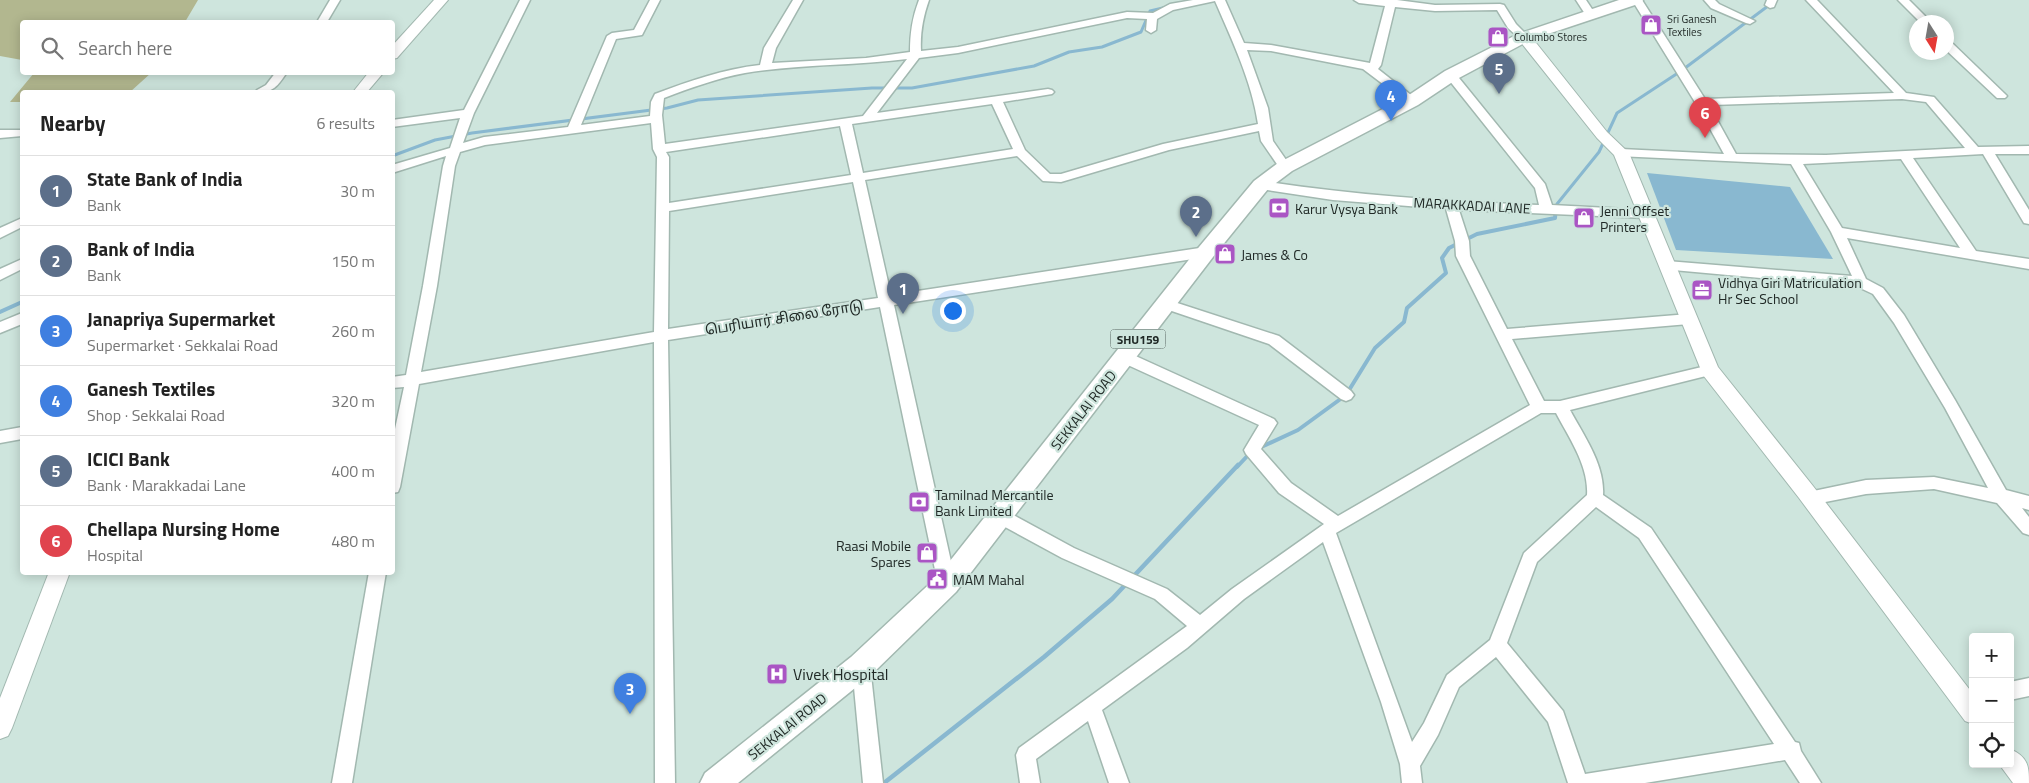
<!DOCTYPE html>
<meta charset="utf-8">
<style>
:root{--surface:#fff;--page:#f2f2f2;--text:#222;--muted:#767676;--line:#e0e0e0;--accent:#db2777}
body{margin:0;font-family:"Titillium Web","Noto Sans Tamil",sans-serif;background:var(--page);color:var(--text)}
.controls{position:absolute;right:15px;bottom:15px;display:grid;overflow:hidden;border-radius:5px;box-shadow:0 2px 12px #0003}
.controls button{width:45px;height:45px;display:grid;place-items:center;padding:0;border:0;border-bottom:1px solid var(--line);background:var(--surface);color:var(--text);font:25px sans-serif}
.compass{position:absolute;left:1909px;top:15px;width:45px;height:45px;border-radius:50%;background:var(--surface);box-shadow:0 2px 12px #0003;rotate:169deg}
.you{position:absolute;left:952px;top:310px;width:18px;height:18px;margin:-12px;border:4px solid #fff;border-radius:50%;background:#1a73e8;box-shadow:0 0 0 8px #1a73e833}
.badge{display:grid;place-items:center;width:32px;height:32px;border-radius:50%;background:var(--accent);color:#fff;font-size:16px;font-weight:700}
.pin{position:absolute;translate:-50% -41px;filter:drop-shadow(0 1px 2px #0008)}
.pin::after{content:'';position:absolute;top:26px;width:18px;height:15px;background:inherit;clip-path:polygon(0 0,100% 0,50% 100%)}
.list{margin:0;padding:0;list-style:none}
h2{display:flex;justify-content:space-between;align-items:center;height:65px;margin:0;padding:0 20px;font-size:21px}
h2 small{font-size:16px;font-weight:400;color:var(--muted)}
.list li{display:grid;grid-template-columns:32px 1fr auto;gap:15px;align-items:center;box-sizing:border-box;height:70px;padding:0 20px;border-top:1px solid var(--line)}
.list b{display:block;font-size:19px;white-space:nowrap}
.list p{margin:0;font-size:16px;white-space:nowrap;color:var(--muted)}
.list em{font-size:16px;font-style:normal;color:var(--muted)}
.icon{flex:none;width:28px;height:28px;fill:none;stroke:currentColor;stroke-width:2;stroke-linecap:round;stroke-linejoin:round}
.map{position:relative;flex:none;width:2029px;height:783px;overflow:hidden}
.search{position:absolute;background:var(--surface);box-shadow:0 2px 12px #0003;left:20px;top:20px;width:375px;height:55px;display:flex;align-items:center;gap:12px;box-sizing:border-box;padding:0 18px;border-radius:5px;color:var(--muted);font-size:19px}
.panel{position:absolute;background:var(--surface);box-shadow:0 2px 12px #0003;left:20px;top:90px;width:375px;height:485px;border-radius:5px}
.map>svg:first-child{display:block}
.green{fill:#b2b78f}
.water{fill:#89b8d0}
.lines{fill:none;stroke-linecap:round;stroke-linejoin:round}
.stream-far2{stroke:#89b8d0;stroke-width:3}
.stream-far1{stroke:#89b8d0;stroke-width:4}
.stream{stroke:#89b8d0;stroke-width:4.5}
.minor-casing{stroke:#a2b8b0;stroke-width:3}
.tertiary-casing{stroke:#a2b8b0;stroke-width:2}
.primary-casing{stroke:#a2b8b0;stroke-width:3}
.minor{fill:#fff;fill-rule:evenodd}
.tertiary{fill:#fff;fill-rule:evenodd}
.primary{fill:#fff;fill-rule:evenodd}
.labels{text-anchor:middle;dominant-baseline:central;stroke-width:4.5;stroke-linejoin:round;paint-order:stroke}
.far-poi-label{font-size:11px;fill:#202926;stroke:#cee5dd;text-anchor:start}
.shield{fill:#cee5dd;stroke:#54615d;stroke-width:1}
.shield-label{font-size:12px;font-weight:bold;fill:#202926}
.street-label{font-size:14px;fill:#202926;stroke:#cee5dd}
.poi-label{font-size:14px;fill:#202926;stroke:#cee5dd;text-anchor:start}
.near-poi-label{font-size:16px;fill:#202926;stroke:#cee5dd;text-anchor:start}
</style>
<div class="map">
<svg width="2029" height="783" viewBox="0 0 2029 783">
<rect width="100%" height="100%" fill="#cee5dd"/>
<!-- green -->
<g class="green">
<polygon points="0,0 198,0 185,22 22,22 22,60 0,56"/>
<polygon points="34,73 34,72 151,73 130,92 22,92 22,102 10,102"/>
</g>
<!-- water -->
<polygon class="water" points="1647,173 1790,187 1833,259 1676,250"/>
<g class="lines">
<!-- stream-far2 -->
<g class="stream-far2">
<polyline points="392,156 435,140 472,133 667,108 698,100 872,88 912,88 1034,66 1069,52 1102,47 1141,32 1150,11 1167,7"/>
<polyline points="1556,209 1557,204 1599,152 1617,113 1681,71 1776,0"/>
</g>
<!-- stream-far1 -->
<g class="stream-far1">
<polyline points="0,312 22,302"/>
<polyline points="1259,448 1298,430 1346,395 1375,348 1404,322 1407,308 1446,273 1442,258 1449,248 1477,234 1555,218 1556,208"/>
<polyline points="1237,467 1251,452"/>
</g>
<!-- stream -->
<g class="stream">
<polyline points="1132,578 1238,465"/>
<polyline points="884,783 1044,657 1112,599 1127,583"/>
</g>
<!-- minor casing -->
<g class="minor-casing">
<g id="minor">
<polygon points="330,0 340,0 327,22 317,22"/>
<path d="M520,0H530L474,113L463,143L484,137L568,127L607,36L612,33L634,30L650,0H660L642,35L616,39L581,125L650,116L651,102L655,94C689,81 724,69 760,65L764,48L793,0H803L776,48L772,63L866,58L910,52C910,34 912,18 919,0H929C923,17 920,33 921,51L958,47L1127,12L1153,13L1170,4L1193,0H1225L1244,43L1271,45L1370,63L1385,6L1359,3L1354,0H1397L1435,5L1500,4L1504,5L1516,24L1529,37L1528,39H1520L1508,28L1497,10L1435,11L1395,7L1381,65L1378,69L1416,99L1418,101L1416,103H1408L1363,69L1271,51L1247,50L1268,108L1273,141L1291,167L1285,171L1281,170L1261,141L1259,131L1169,150L1061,182L1043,181L1017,156L865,180L891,295L1206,247L1211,249L1213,252L1211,255L1206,257L894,305L956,584L953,589L947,591L941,589L938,584L880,307L668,340L675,783H655L654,342L419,384L400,487L398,492L392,493V443L404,387L392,388V377L406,375L423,286L443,166L446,156L392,173V165L450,148L460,118L392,127V120L464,110ZM1215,1C1232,40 1252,82 1258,124L1163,144L1061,174H1050L1025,150L1003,102L1052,94L1054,92L1052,90L1048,89L877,113L919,58L958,53L1127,18L1147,19L1146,30L1151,33L1156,30L1157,19L1173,10ZM907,59L863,116L665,144L662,115L664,98C690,88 718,78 745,73C799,64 853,66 907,59ZM992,104L1013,149L863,173L852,124ZM651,123L653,149L657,157L654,332L421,372L437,286L455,166L460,152L485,145ZM840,126L851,175L669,203V157L666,152ZM853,182L878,298L668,329L669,211Z"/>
<polygon points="1576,0 1586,0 1596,15 1595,17 1587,17"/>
<path d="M1632,0H1642L1705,99L1894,93L1806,0H1817L1906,93L1934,97L1978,147L2029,146V154H1995L2029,210V224L2024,223L1983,154L1913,158L1976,251L2029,259V269L1847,238L1866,279L1883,288L1904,315L1955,400L2006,490L2029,496V510L2022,508L2029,517V535L2023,533L1997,503L1934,489L1866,494L1810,505L1804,503L1802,498L1804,493L1866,480L1934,477L1988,488L1945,408L1894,323L1873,294L1858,287L1662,269L1660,266L1662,263L1667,261L1852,276L1831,232L1791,164L1617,156L1615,153L1617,150L1621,149L1724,154L1698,107ZM1902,99L1926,102L1965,148L1826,155L1736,154L1710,107L1712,105ZM1901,159L1960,248L1842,228L1803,164Z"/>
<polygon points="1704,0 1715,0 1719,4 1755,21 1750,24 1746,23 1711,8"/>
<polygon points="1767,0 1777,0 1774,7 1770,8 1765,5"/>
<polygon points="1898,0 1909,0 1931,22 1920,22"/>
<polygon points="1946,40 1950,41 2005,94 2007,96 2005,98 1997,98 1946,50"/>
<path d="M276,72H287C277,87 274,92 256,92L257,90L266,85Z"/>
<path d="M1451,72L1455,73L1545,184L1552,205L1646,210L1652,214L1646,218L1459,210L1469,241L1470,256L1507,329L1689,314L1694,315L1696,319L1694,323L1689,324L1512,339L1544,401H1560L1710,365L1715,366L1717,370L1715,374L1710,375L1570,410C1584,436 1605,465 1603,495L1651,528L1795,742L1799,743L1801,751L1821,783H1800L1785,760L1645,783H1568L1548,722L1496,657L1459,687L1438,735L1420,766L1422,783H1402L1400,764L1381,702L1323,542L1244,599L1187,648L1102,710L1129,783H1109L1088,721L1036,759L1040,783H1020L1016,755L1019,748L1187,626L1155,599L1062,558L994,521L992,516L994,511L1000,509L1006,511L1074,548L1167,589L1200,615L1232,589L1324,524L1279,493L1246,454L1244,450L1259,425L1119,361L1117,357L1119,353L1124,352L1129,353L1274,419L1277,423L1261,449L1291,483L1338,516L1530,405L1456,256L1455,241L1446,209L1333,200L1261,189L1255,185L1261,181C1353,195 1446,202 1539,205L1535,188L1445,75ZM1541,413H1556C1569,438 1589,466 1587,495L1524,553L1490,640L1447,675L1424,723L1412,742L1336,533ZM1596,507L1639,538L1774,744L1585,774L1563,711L1507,643L1537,562Z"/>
<polygon points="0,130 22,130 22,136 0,138"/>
<polygon points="22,218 22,227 0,238 0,228"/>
<polygon points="22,259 22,269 0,280 0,269"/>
<polygon points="1165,299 1279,336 1351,391 1354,395 1351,399 1346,401 1341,399 1269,344 1160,307 1158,304 1160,301"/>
<polygon points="22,313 22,324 0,333 0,322"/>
<polygon points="22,427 22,439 0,443 0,431"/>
<polygon points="369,572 386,572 352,783 332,783"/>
<polygon points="861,658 867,660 870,666 883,783 863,783 852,666 855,660"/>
<polygon points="2029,678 2029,696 2010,700 2010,682"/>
</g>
</g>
<!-- tertiary casing -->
<g class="tertiary-casing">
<g id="tertiary">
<polygon points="434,0 448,0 397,58 392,59 392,46"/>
<polygon points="1524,33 1529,34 1607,132 1629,153 1718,367 1813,486 1973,694 1973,724 1965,721 1799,498 1703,375 1614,155 1597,138 1519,40 1517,37 1519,34"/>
<polygon points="369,72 384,72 367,92 353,92"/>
<polygon points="49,572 70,572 12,728 8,736 0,739 0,698"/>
<path d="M2010,749C2028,757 2029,766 2029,783H2013L1999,764H2010Z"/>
</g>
</g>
<!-- primary casing -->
<g class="primary-casing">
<polygon id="primary" points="1619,0 1643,0 1641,3 1530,40 1457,79 1418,105 1292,171 1268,189 1213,257 956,592 871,675 738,783 700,783 705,773 851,657 938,576 1199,247 1254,181 1278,163 1406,97 1445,71 1518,34"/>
</g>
<!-- minor -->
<use href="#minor" class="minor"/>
<!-- tertiary -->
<use href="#tertiary" class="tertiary"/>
<!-- primary -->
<use href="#primary" class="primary"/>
</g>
<!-- icons -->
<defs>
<g id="shop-square" transform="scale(1.125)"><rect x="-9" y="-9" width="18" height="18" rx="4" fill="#aa55c4" stroke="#cee5dd"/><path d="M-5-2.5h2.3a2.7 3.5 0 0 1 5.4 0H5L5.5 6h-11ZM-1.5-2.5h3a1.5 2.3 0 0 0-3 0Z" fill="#fff"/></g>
<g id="bank-square" transform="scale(1.125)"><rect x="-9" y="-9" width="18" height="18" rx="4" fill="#aa55c4" stroke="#cee5dd"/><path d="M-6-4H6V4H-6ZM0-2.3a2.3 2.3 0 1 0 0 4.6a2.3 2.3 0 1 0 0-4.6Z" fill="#fff"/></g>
<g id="office-square" transform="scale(1.125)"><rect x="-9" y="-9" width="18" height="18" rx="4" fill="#aa55c4" stroke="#cee5dd"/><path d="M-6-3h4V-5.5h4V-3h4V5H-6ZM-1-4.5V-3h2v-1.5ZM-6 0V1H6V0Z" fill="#fff"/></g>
<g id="civic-square" transform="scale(1.125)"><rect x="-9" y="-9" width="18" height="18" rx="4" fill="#aa55c4" stroke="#cee5dd"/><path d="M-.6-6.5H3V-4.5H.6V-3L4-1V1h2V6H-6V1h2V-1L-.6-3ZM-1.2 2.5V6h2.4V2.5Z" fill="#fff"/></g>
<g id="hospital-square" transform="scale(1.125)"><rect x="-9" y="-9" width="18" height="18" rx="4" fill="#aa55c4" stroke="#cee5dd"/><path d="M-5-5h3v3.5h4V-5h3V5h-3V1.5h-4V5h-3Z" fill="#fff"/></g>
</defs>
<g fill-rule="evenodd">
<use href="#shop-square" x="1651" y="25"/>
<use href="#shop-square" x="1498" y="37"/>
<use href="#bank-square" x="1279" y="208"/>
<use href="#shop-square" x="1584" y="218"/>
<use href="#shop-square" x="1225" y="254"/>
<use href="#office-square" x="1702" y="290"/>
<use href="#bank-square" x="919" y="502"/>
<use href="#shop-square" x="927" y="553"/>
<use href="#civic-square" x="937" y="579"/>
<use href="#hospital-square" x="777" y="674"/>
</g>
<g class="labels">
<!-- far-poi labels -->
<g class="far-poi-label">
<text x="1667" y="19">Sri Ganesh<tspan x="1667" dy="13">Textiles</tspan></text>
<text x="1514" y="37">Columbo Stores</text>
</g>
<!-- shield labels -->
<rect class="shield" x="1110.5" y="329.5" width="55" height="19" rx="4"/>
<g class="shield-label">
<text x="1138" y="339">SHU159</text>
</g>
<!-- street labels -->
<g class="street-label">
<text transform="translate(1472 205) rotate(3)">MARAKKADAI LANE</text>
<text transform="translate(784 317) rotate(-9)">பெரியார் சிலை ரோடு</text>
<text transform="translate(1083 410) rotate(-52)">SEKKALAI ROAD</text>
<text transform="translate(787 726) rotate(-39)">SEKKALAI ROAD</text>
</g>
<!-- poi labels -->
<g class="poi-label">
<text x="1295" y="208">Karur Vysya Bank</text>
<text x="1600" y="210">Jenni Offset<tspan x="1600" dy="16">Printers</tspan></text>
<text x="1241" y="254">James &amp; Co</text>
<text x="1718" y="282">Vidhya Giri Matriculation<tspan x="1718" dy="16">Hr Sec School</tspan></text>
<text x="935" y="494">Tamilnad Mercantile<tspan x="935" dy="16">Bank Limited</tspan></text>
<text x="911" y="545" text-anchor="end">Raasi Mobile<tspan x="911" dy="16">Spares</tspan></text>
<text x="953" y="579">MAM Mahal</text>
</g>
<!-- near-poi labels -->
<g class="near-poi-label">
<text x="793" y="674">Vivek Hospital</text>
</g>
</g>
</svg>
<div class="controls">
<button>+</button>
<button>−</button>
<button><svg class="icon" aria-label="locate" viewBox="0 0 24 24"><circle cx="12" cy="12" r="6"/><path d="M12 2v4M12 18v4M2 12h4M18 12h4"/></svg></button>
</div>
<svg class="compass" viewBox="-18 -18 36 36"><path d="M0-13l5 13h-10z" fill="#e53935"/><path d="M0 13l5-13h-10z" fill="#767676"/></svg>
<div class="you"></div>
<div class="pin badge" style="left:903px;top:314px;background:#5c6f8a">1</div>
<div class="pin badge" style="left:1196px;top:237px;background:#5c6f8a">2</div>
<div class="pin badge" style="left:630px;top:714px;background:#3f7fe0">3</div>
<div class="pin badge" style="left:1391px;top:121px;background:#3f7fe0">4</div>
<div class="pin badge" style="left:1499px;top:94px;background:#5c6f8a">5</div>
<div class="pin badge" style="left:1705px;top:138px;background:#e0444e">6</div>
<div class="search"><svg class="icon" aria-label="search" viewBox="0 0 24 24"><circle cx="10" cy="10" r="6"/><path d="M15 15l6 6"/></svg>Search here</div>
<section class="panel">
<h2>Nearby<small>6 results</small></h2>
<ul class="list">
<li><span class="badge" style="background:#5c6f8a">1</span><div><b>State Bank of India</b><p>Bank</p></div><em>30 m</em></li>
<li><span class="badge" style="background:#5c6f8a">2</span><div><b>Bank of India</b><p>Bank</p></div><em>150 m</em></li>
<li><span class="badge" style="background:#3f7fe0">3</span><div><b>Janapriya Supermarket</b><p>Supermarket · Sekkalai Road</p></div><em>260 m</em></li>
<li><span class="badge" style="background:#3f7fe0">4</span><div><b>Ganesh Textiles</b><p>Shop · Sekkalai Road</p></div><em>320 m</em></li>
<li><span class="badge" style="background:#5c6f8a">5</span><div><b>ICICI Bank</b><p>Bank · Marakkadai Lane</p></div><em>400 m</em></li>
<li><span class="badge" style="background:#e0444e">6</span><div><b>Chellapa Nursing Home</b><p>Hospital</p></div><em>480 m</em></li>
</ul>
</section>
</div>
